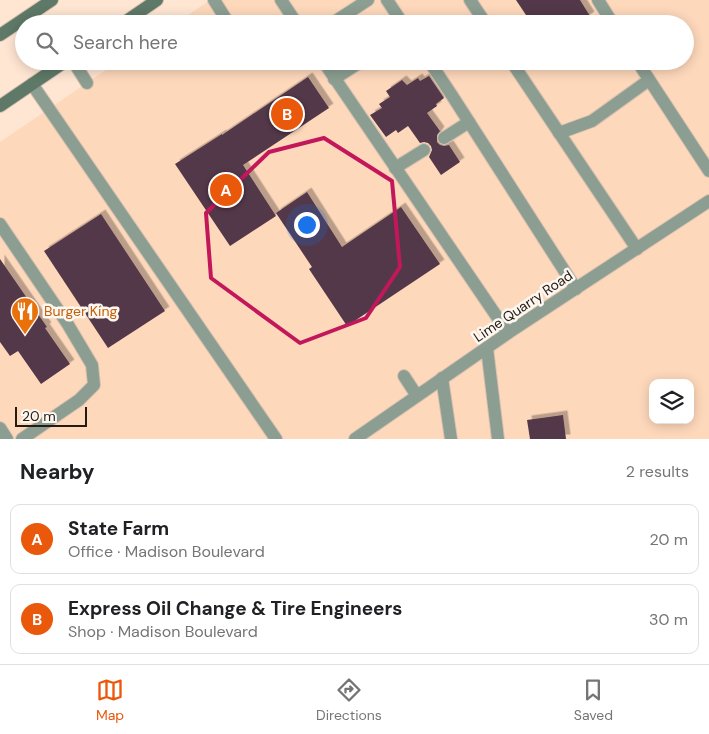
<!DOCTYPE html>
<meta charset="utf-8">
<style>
:root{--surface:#fff;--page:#f6f6f6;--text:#202124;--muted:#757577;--line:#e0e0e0;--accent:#ea580c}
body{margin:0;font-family:"DM Sans",sans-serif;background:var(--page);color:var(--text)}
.controls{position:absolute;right:15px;bottom:15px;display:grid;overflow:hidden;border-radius:10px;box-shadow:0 2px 12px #0003}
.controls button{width:45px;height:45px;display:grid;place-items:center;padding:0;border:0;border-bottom:1px solid var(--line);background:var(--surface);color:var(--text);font:25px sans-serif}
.scale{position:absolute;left:15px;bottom:12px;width:72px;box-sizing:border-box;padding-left:5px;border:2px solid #261b12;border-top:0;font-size:14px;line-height:18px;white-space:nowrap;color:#261b12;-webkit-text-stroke:4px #fdf7f2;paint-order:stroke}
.you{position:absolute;left:306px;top:224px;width:18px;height:18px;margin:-12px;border:4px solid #fff;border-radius:50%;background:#1a73e8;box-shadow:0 0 0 8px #1a73e833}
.badge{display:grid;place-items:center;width:32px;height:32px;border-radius:50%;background:var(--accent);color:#fff;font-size:16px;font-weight:700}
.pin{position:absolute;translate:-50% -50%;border:2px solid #fff;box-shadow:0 1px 5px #0006}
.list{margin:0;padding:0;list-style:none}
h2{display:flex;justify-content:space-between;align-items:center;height:65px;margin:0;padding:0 20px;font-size:21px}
h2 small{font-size:16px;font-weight:400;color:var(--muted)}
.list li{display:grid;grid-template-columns:32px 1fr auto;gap:15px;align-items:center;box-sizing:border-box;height:70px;margin:0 10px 10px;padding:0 10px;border:1px solid var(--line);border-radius:10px}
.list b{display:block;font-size:19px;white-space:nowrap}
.list p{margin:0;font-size:16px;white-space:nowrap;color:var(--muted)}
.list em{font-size:16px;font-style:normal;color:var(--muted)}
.icon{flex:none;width:28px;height:28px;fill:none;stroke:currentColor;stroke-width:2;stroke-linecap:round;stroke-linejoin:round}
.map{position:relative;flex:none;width:709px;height:439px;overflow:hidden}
.search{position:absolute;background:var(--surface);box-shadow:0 2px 12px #0003;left:15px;right:15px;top:15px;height:55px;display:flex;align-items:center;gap:12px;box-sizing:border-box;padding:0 18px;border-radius:28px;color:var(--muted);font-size:19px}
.sheet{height:225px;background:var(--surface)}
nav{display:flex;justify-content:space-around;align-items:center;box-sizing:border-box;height:70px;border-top:1px solid var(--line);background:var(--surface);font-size:14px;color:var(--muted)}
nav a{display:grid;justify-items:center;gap:2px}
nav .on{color:var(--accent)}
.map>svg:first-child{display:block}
.built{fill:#fed8bb;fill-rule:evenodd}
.building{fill:#533748;filter:url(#shadow)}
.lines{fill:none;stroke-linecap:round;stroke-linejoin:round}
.lane-casing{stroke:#d8c1b0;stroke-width:14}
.street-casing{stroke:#d8c1b0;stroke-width:14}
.secondary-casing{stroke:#d8c1b0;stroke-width:14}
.lane{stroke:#8c9e92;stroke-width:12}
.street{stroke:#8c9e92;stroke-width:12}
.secondary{stroke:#5e7967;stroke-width:12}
.marked{fill:none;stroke:#c2185b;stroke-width:4;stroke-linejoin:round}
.labels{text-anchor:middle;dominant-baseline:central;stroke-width:5;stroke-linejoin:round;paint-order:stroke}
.street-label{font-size:14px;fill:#261b12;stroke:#fdf7f2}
.food-label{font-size:14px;fill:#c56008;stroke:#fdf7f2;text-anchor:start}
</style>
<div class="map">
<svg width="709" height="439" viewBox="0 0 709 439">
<defs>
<filter id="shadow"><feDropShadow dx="4.5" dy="-4.5" stdDeviation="0" flood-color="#0004"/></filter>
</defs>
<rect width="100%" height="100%" fill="#ffe6d3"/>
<!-- built -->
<path class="built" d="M210,0H709V439H0V142L119,61H685V24H175ZM653,383H690V420H653Z"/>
<!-- building -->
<g class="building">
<polygon points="516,0 580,0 590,16 578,24 532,24"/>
<polygon points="429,76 444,98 436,104 437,106 427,113 440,131 437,135 437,142 440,145 444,146 449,145 460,162 441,175 429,157 432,150 431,146 428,143 424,142 420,143 408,126 398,133 396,130 386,137 370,115 382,108 379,104 390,97 386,91 402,80 407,85 418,78 420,81"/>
<polygon points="308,77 329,108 243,165 276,216 230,246 175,164 222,134 222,135"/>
<polygon points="307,192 342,247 401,207 440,264 347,326 309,269 312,267 276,213"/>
<polygon points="101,214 165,311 108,348 44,251"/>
<polygon points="0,259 47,327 45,328 70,364 41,384 18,351 10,356 0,342"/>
<polygon points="563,415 566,439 530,439 527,420"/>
</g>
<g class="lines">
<!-- lane casing -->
<g class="lane-casing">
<g id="lane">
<polyline points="214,0 229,24"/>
<polyline points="281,0 297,24"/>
<polyline points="387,0 403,24"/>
<polyline points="470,0 486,24"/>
<polyline points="598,0 613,24"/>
<polyline points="331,24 368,0"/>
<polyline points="73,61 87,83"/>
<polyline points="323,61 508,333"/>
<polyline points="429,61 453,97 576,289"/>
<polyline points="511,61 637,249"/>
<polyline points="637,61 709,171"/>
<polyline points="334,79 362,61"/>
<polyline points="32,84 276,439"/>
<polyline points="559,133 592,121 649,80"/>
<polyline points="444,138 469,122"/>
<polyline points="395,168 424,150"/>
<polyline points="0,224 67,323 92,365 94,385 79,400 22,439"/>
<polyline points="487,348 498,439"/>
<polyline points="404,376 417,396"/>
<polyline points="442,378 451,439"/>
<polyline points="0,428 7,439"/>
</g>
</g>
<!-- street casing -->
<g class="street-casing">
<polyline id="street" points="355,439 508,333 709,201"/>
</g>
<!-- secondary casing -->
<g class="secondary-casing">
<g id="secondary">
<polyline points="122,24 157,0"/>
<polyline points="0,35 52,0"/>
<polyline points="0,106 66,61"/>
</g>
</g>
<!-- lane -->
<use href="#lane" class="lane"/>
<!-- street -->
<use href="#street" class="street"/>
<!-- secondary -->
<use href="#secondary" class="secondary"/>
</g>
<!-- marked area -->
<path class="marked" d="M324,138L392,181L400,267L366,318L300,343L211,278L206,213L269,152Z"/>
<!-- icons -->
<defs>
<g id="restaurant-pin" transform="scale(1.4375)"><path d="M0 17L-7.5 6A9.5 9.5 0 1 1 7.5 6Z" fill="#e8710a" stroke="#fdf7f2"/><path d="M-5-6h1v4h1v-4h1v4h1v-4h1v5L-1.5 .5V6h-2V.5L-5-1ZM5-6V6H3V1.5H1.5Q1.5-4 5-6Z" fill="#fff"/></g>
</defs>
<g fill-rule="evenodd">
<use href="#restaurant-pin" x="25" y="311"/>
</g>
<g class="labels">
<!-- street labels -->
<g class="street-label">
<text transform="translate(523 306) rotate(-34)">Lime Quarry Road</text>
</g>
<!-- food labels -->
<g class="food-label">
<text x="44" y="311">Burger King</text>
</g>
</g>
</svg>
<div class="controls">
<button><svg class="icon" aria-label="layers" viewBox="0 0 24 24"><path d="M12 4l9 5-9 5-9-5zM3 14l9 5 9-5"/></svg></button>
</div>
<div class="scale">20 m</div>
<div class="you"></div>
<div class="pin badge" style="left:226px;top:190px">A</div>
<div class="pin badge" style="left:287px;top:114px">B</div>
<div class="search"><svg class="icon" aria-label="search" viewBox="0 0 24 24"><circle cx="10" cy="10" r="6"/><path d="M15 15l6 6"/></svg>Search here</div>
</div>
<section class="sheet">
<h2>Nearby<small>2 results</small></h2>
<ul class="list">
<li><span class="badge">A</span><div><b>State Farm</b><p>Office · Madison Boulevard</p></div><em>20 m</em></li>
<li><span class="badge">B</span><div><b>Express Oil Change &amp; Tire Engineers</b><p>Shop · Madison Boulevard</p></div><em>30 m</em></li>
</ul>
</section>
<nav>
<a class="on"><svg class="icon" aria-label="map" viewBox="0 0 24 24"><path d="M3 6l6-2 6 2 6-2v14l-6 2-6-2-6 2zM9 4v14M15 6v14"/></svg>Map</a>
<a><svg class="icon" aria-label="directions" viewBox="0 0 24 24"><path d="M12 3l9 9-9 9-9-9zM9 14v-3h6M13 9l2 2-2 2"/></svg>Directions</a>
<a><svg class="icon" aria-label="saved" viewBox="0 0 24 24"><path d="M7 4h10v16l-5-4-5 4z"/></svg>Saved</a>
</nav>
